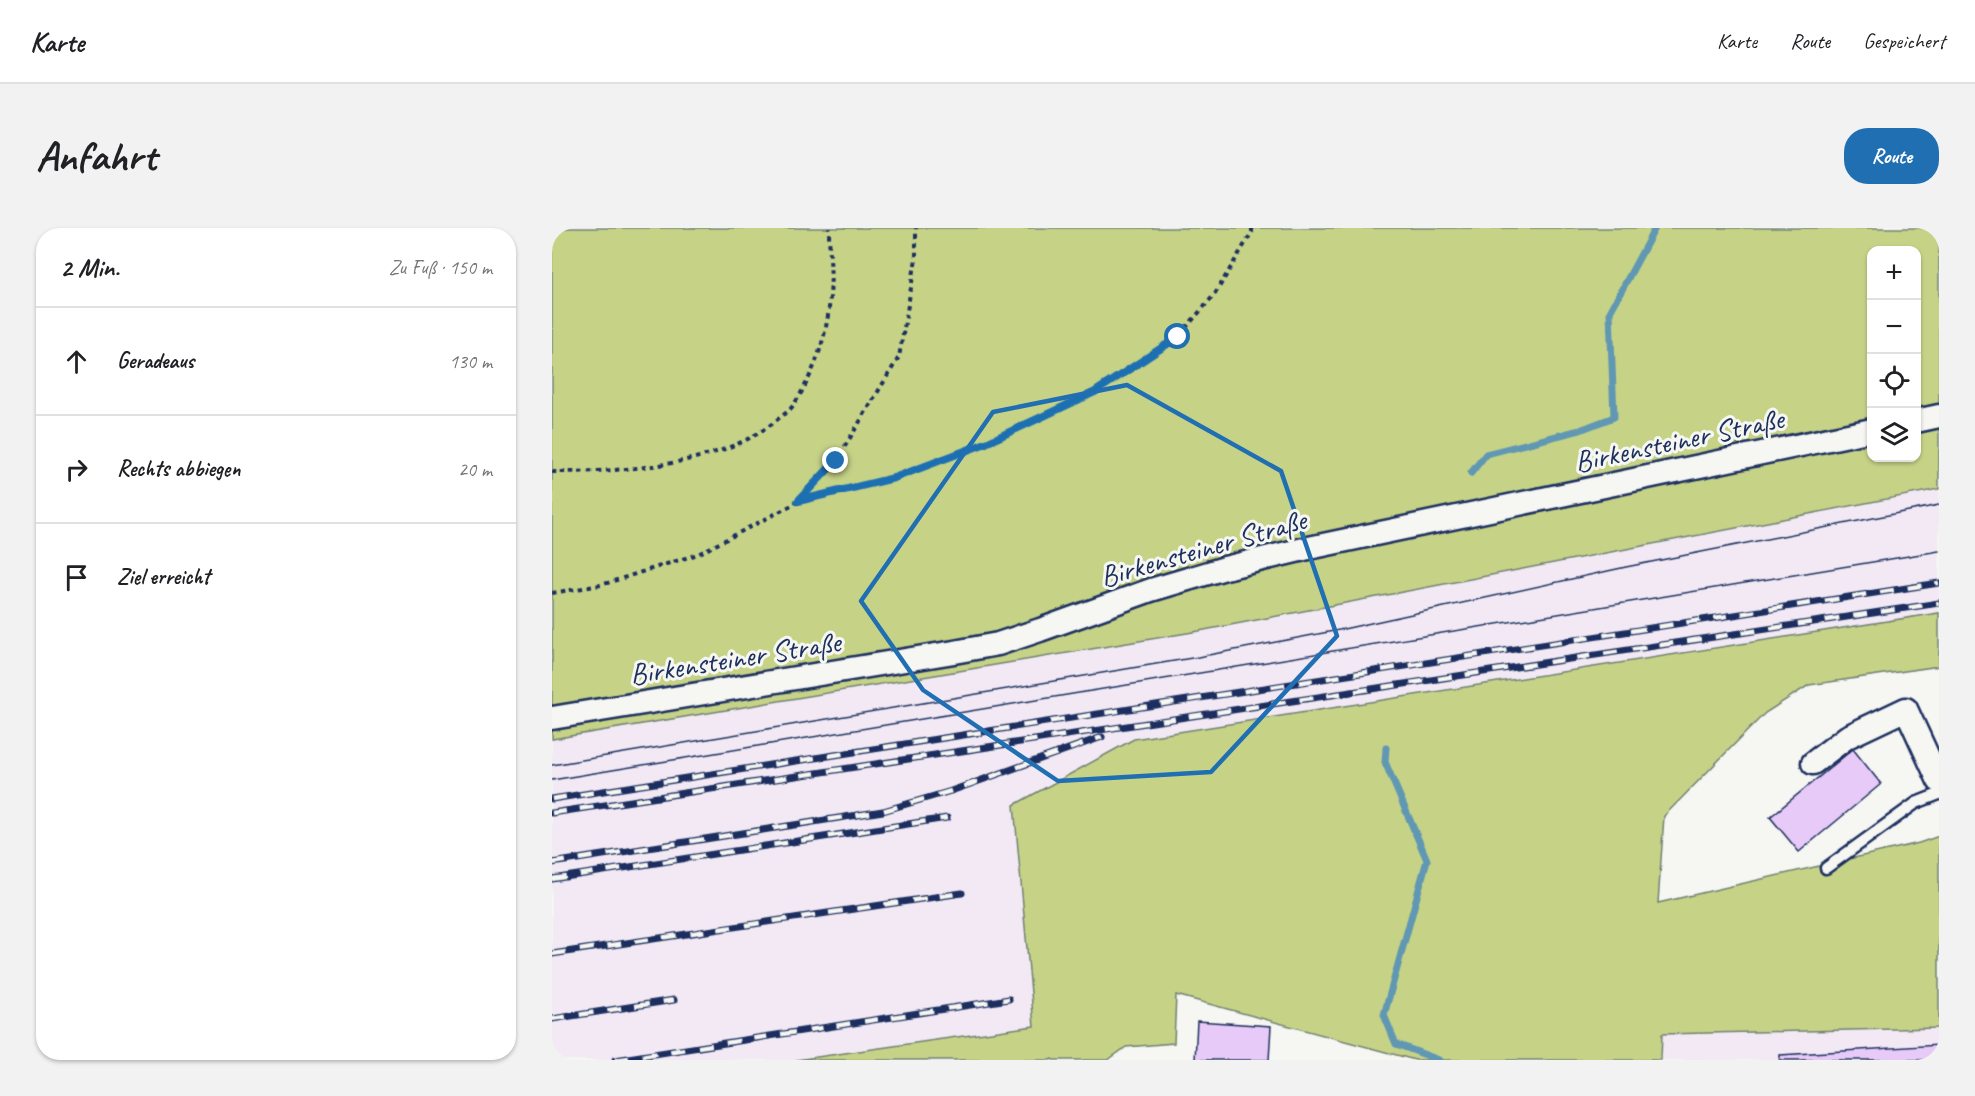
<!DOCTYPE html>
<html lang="de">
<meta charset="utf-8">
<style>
:root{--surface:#fff;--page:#f2f2f2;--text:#202124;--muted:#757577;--line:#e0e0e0;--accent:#1f6fb2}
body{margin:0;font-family:Caveat,sans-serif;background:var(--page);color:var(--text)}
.controls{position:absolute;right:18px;top:18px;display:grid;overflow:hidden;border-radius:12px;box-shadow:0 2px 4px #0004}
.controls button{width:54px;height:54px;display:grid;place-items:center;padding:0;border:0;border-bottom:2px solid var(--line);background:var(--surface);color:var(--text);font:30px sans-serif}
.stop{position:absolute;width:18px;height:18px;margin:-14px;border:4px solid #1f6fb2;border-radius:50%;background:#fff}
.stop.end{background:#1f6fb2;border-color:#fff;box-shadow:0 2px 6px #0008}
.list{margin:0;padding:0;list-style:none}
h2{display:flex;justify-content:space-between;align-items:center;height:78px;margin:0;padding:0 24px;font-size:26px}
h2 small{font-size:20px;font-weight:400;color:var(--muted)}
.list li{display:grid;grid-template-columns:39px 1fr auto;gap:18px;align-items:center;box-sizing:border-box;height:108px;padding:0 24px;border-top:2px solid var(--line)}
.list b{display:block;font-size:22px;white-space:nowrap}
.list em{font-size:20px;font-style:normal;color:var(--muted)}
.icon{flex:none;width:33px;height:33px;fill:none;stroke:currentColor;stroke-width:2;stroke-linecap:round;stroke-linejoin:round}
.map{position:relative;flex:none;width:1387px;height:832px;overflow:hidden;border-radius:24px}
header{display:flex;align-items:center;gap:36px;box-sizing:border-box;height:84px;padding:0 30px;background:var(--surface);border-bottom:2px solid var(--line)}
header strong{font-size:28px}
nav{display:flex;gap:33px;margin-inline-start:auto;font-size:21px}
.intro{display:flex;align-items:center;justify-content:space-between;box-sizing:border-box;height:144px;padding:0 36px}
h1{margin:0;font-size:42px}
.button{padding:15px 27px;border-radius:24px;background:var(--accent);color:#fff;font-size:21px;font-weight:700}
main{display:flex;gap:36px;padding:0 36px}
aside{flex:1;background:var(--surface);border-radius:24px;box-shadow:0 2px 4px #0004}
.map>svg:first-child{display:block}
.built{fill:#f2e9f4}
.green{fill:#c6d387;stroke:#708172;stroke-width:1.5;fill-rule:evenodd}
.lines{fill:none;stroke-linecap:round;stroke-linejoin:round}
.stream{stroke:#6097b3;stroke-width:7}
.building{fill:#e8caf8;stroke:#1b2f5e;stroke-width:1.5}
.service-casing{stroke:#1b2f5e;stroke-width:15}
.minor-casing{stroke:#1b2f5e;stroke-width:27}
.path{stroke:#1b2f5e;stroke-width:4;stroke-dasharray:4.5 4.5;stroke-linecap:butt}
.service{stroke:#f6f6f2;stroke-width:10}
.minor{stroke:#f6f6f2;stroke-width:22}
.tram{stroke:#1b2f5e;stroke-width:1.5}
.rail-casing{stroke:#1b2f5e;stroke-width:7}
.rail{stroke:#f6f6f2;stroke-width:4.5;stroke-dasharray:14;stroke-linecap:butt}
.route{stroke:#1f6fb2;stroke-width:8}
.marked{fill:none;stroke:#1f6fb2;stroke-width:4.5;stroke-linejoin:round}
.labels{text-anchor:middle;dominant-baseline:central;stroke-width:6;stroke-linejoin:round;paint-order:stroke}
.street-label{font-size:30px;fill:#1b2f5e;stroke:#f6f6f2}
</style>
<header>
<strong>Karte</strong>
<nav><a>Karte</a><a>Route</a><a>Gespeichert</a></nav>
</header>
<div class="intro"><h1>Anfahrt</h1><a class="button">Route</a></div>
<main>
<aside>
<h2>2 Min.<small>Zu Fuß · 150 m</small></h2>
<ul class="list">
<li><svg class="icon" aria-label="ahead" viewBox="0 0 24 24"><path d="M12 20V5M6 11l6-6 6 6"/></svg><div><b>Geradeaus</b></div><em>130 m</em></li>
<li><svg class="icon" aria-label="right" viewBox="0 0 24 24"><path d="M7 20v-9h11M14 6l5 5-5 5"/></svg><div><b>Rechts abbiegen</b></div><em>20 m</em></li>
<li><svg class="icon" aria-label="arrive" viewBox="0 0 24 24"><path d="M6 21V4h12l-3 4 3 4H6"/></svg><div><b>Ziel erreicht</b></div></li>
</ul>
</aside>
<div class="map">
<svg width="1387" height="832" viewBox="0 0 1387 832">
<rect width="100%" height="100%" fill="#f6f6f2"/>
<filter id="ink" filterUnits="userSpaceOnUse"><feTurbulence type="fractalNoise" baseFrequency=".0167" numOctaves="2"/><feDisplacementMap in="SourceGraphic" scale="12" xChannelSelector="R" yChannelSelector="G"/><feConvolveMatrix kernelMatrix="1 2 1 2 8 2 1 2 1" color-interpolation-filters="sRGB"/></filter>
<g filter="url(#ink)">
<!-- built -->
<g class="built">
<polygon points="1387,261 1387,385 582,511 462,577 482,798 244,832 0,832 0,511 647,403"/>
<polygon points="1387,800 1387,832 1109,832 1110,806"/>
</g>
<!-- green -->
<g class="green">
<path d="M0,0H1387V261L647,403L0,511ZM1320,22H1364V230H1320Z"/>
<polygon points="1387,385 1387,438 1257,457 1213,485 1112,588 1106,675 1367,615 1387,608 1387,800 1110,806 1109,832 863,832 624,767 622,815 574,819 556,832 501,832 500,831 498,832 244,832 482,798 462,577 582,511"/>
</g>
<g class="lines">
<!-- stream -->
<g class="stream">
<polyline points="919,245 934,226 1028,202 1062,189 1058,84 1103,0"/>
<polyline points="834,520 833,534 875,632 832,787 844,816 887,832"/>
</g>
</g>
<!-- building -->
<g class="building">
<polygon points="1301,521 1329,556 1247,624 1218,589"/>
<polygon points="645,793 719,798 717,832 643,832"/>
<polygon points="1387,817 1387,832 1228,832 1228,827"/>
</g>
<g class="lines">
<!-- service casing -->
<g class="service-casing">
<polyline id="service" points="1274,640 1364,575 1387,566"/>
</g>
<!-- minor casing -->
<g class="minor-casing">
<g id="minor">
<polyline points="1364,193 1387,188"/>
<polyline points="0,490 402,424 446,416 488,402 599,362 673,340 752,321 1320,202"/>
<polyline points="1261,535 1295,509 1354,481 1387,553"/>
</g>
</g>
<!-- path -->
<g class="path">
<path d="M0,244C69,244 172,238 226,191C231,187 236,184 240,179C262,148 276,106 278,68C280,46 277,22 277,0"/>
<polyline points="246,273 284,233 347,129 364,31 364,0"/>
<polyline points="0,365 49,357 146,326 246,274 342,250 434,215 543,164 626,109 663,66 700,4 700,0"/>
</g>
<!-- service -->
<use href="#service" class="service"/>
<!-- minor -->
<use href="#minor" class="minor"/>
<!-- tram -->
<g class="tram">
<polyline points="0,537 646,429 787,402 1074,339 1387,277"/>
<polyline points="0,552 1387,323"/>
</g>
<!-- rail casing -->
<g class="rail-casing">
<g id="rail">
<polyline points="0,571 1387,355"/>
<polyline points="0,585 1387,375"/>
<polyline points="0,635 331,583 399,563 550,509"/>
<polyline points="0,651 395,590"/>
<polyline points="0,726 410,665"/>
<polyline points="0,791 122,772"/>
<polyline points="63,832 457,771"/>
</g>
</g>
<!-- rail -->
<use href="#rail" class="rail"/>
</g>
</g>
<g class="lines" filter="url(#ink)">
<!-- route -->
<polyline class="route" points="284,233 246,273 342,250 434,215 543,164 626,109"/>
</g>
<!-- marked area -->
<path class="marked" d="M575,157L729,243L785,408L659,544L506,553L371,462L309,373L441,184Z"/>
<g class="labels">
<!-- street labels -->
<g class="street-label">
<text transform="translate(1127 212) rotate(-12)">Birkensteiner Straße</text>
<text transform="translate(651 320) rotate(-16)">Birkensteiner Straße</text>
<text transform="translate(183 430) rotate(-9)">Birkensteiner Straße</text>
</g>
</g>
</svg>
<div class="controls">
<button>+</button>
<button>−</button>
<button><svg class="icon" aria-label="locate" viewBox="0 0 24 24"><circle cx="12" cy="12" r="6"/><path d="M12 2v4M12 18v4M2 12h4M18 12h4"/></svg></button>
<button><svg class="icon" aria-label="layers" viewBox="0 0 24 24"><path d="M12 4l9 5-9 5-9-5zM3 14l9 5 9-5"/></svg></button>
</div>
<div class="stop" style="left:626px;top:109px"></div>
<div class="stop end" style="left:284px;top:233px"></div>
</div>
</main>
